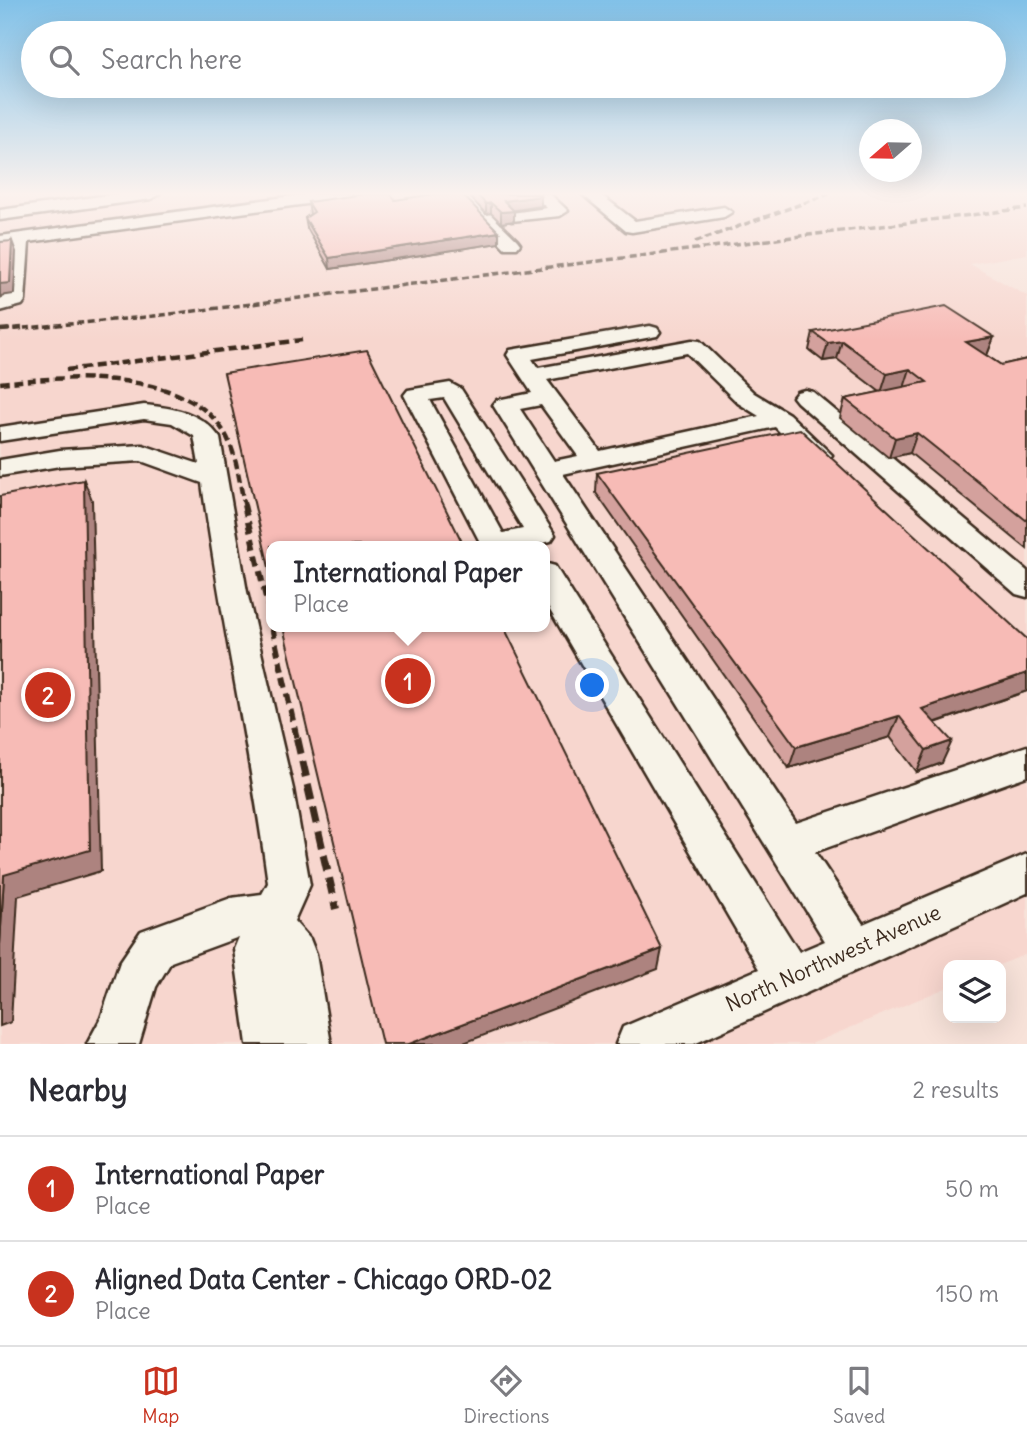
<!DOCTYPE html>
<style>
:root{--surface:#fff;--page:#f2f2f3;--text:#2b2b33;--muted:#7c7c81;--line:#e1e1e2;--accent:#c8321e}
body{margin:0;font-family:Delius,sans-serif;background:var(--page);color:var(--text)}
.controls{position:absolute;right:21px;bottom:21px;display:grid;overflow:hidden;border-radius:14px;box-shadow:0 7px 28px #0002}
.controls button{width:63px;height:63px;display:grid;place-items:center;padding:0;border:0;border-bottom:2px solid var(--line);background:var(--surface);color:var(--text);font:35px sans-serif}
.compass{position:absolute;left:859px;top:119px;width:63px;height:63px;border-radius:50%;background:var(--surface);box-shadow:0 7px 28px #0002;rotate:250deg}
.you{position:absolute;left:593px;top:686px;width:24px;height:24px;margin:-18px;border:5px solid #fff;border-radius:50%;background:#1a73e8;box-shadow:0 0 0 10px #1a73e833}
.badge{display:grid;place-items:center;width:46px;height:46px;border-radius:50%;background:var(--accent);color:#fff;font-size:23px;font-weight:700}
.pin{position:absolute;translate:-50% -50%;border:4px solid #fff;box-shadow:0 2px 7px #0006}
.popup{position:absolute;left:266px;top:541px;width:284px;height:91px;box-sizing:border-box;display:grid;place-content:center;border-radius:14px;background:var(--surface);filter:drop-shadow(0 2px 5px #0005);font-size:23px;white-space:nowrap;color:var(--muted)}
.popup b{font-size:26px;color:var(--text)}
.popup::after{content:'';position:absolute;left:50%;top:100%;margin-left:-14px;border:14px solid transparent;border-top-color:var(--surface)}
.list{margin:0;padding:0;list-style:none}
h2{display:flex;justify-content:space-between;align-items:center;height:91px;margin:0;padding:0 28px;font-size:30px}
h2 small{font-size:23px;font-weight:400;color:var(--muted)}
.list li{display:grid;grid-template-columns:46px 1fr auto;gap:21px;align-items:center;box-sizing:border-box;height:105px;padding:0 28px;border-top:2px solid var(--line)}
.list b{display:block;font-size:26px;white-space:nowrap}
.list p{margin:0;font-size:23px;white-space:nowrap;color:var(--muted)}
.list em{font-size:23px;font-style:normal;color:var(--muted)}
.icon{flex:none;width:38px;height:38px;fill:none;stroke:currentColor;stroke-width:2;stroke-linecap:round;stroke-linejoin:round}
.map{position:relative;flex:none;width:1027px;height:1044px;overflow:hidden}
.search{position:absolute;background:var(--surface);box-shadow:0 7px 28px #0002;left:21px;right:21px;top:21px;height:77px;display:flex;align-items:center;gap:18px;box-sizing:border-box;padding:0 24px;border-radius:38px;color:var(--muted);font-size:26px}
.sheet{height:301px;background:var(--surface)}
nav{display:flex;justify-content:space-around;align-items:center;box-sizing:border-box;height:98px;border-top:2px solid var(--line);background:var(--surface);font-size:19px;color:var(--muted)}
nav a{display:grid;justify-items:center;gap:4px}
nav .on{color:var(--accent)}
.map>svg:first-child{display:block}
.built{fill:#f7d6ce;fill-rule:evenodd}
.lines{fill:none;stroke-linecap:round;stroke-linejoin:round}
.minor-casing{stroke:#3b2a1e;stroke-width:5}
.minor{fill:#f7f3e8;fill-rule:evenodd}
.rail-far3{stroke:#3b2a1e;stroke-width:3.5;stroke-dasharray:7 3.5;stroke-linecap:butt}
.rail-far2{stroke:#3b2a1e;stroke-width:4.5;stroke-dasharray:9 4.5;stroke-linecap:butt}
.rail-far1{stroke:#3b2a1e;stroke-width:6;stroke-dasharray:11 6;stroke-linecap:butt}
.rail{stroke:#3b2a1e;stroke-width:8;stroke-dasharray:16 8;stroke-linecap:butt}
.wall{fill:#d4a19d;stroke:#3b2a1e;stroke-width:2}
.shaded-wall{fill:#ad837f;stroke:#3b2a1e;stroke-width:2}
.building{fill:#f7bbb6;stroke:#3b2a1e;stroke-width:2}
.labels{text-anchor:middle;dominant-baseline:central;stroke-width:5;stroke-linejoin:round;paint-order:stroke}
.near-street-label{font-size:21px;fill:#3b2a1e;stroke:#f7f3e8}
</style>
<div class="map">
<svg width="1027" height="1044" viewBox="0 0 1027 1044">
<rect width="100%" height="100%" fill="#f7e2d9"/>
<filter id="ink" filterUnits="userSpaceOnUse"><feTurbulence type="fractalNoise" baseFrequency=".0143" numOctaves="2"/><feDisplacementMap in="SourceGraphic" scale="14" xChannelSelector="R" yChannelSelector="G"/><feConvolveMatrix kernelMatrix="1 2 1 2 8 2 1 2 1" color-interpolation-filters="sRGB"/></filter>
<g filter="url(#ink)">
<!-- built -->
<path class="built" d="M0,194H1027V254L970,264L1027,296V954L999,965H948V987L811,1044H0ZM272,546H544V627H272Z"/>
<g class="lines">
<!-- minor casing -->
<g class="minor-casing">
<g id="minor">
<polygon points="115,194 159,194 151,199 0,220 0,210"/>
<polygon points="307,194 351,194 343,199 29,242 25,301 22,305 0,311 0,299 5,297 11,245 0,246 0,236"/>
<polygon points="453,194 470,194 517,240 520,244 517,248 505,248"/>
<polygon points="532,194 550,194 568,211 560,216 511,221 509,217 511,213 547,208"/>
<polygon points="582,194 600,194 635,221 724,207 732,212 724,217 632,232 626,231"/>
<path d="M650,326L657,328L660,332L657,336L532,359L538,368L692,340L700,341L754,393L789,414L832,455L828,460C806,466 790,442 775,427L563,474L796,823L1027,746V776L815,852L863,924L1027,854V893L694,1044H616L623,1027L759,969L544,600V563L555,566L799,952L825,941L493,405L497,400L532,393L507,355L510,350ZM687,353L738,403L759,416L600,451L547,380ZM541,405L578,456L554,461L520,409Z"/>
<path d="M450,383L461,389L555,535L551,541L530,546H482L481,544L404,395L408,390ZM444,398L523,529L503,533L430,400Z"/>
<polygon points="805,390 813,392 1027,571 1027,597 1016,594 797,402 793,397 797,392"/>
<path d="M144,405C174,408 202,412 220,438L247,592L293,789L310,885L294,921L310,939L316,954L331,1044H247L234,949L239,937L171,962L156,987L139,1044H87L101,1018L120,962L141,931L231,898L262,894L268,883C250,749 220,617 202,483L141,461L60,466L0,476V460L60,450L143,445L199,464L194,436L172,423L144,419L0,441V427Z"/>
</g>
</g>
<!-- minor -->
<use href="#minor" class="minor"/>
<!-- rail-far3 -->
<g class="rail-far3">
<polyline points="695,242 829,194"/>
<polyline points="3,330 146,317 1027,208"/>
</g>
<!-- rail-far2 -->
<g class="rail-far2">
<polyline points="0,330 22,328"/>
<polyline points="66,370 302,340"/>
<path d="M0,383C66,376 199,366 230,444C238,463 240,487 245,507"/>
</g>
<!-- rail-far1 -->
<g class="rail-far1">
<polyline points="244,505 272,623"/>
<polyline points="272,627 297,739"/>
</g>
<!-- rail -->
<polyline class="rail" points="297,738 336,909"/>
</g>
<!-- wall -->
<g class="wall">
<polygon points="467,194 539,194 541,196 541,206 513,210 514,221 501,223 491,213 486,214"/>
<polygon points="395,200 499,232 499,243 330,269 307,228 305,218 310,214 308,202"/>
<polygon points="813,332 994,337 987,355 986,355 1001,365 1027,359 1027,549 910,453 889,458 840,418 845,399 880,392 837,359 823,361 809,350"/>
<polygon points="597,473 1027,639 1027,691 935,723 942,763 917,772 890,737 789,768 596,493"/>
</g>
<!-- shaded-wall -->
<g class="shaded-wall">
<polygon points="541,196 541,206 504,212 504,201"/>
<polygon points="491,203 491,213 486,214 486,204"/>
<polygon points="514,211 514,221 501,223 501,212"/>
<polygon points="499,232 499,243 330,269 329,258"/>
<polygon points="12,241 16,252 14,294 0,296 0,284"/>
<polygon points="994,337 987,355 960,360 966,342"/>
<polygon points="842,341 837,359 823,361 828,343"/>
<polygon points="910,369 904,388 881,393 887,374"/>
<polygon points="917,433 910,453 889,458 895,438"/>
<polygon points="84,480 92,500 101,871 18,896 11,1022 0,1026 0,945 4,875"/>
<polygon points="1027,673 1027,691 913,730 922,709"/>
<polygon points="899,716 890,737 789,768 796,747"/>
<polygon points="952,741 942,763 917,772 926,750"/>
<polygon points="662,949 658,969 461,1044 409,1044"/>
</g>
<!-- building -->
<g class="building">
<polygon points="364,194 391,194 395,200 434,194 462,194 499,232 329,258 305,218 314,212 308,202"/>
<polygon points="476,194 539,194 541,196 504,201 514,211 501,212 491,203 486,204"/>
<polygon points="12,241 10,283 0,284 0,242"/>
<polygon points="946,306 994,337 966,342 1001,365 1027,359 1027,521 917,433 895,438 845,399 927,382 910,369 887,374 842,341 828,343 813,332"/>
<polygon points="367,350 464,546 271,546 271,576 224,373"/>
<polygon points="800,429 1027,639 1027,673 922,709 952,741 926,750 899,716 796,747 597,473"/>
<polygon points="84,480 90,850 4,875 0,945 0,496"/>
<polygon points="283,627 504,627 662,949 409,1044 382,1044"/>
</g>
</g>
<!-- sky -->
<linearGradient id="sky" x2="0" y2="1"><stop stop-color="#81c1e8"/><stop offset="0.57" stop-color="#fbf2ee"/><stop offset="1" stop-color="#fbf2ee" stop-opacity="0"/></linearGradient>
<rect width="1027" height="340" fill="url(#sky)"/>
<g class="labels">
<!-- near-street labels -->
<g class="near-street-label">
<text transform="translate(833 958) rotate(-24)">North Northwest Avenue</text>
</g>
</g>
</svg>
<div class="controls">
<button><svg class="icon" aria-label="layers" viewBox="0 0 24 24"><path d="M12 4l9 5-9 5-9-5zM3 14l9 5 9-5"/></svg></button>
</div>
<svg class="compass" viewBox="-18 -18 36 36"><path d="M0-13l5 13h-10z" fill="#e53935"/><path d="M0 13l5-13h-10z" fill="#7c7c81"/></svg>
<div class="you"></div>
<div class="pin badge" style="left:408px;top:681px">1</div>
<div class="popup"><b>International Paper</b>Place</div>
<div class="pin badge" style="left:48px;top:695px">2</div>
<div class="search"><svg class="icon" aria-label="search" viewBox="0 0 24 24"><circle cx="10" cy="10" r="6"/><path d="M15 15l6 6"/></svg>Search here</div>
</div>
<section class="sheet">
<h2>Nearby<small>2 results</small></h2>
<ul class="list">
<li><span class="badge">1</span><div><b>International Paper</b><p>Place</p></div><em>50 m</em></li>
<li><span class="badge">2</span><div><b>Aligned Data Center - Chicago ORD-02</b><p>Place</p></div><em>150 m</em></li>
</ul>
</section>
<nav>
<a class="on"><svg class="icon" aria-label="map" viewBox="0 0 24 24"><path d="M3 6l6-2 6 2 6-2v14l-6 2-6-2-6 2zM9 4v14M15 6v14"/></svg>Map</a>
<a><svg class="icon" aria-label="directions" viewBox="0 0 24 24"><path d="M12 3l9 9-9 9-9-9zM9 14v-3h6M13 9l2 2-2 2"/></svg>Directions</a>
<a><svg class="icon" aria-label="saved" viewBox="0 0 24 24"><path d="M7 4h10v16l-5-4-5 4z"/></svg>Saved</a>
</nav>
